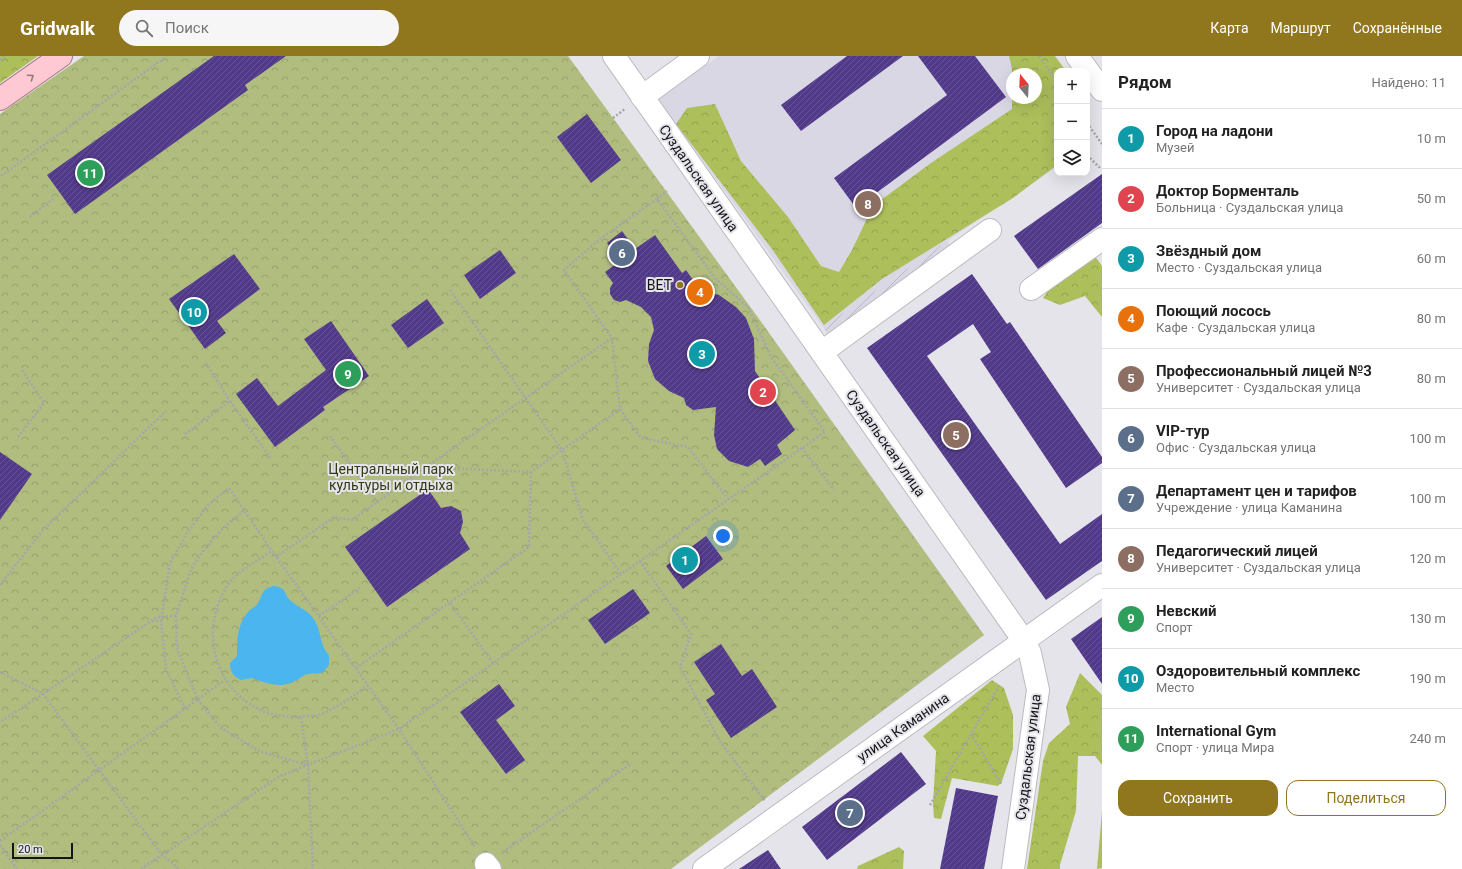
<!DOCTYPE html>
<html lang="ru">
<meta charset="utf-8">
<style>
:root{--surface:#fff;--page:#f6f6f6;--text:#222;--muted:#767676;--line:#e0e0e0;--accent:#90761c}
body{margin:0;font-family:Roboto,sans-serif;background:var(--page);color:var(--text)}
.controls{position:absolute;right:12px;top:12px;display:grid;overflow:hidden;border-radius:8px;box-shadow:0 4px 16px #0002}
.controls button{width:36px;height:36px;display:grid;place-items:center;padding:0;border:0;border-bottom:1px solid var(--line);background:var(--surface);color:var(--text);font:20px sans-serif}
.compass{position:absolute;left:1006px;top:12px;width:36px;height:36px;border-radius:50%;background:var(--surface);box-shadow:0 4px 16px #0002;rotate:342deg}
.scale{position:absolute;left:12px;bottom:10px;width:61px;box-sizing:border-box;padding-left:4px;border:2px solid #151417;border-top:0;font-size:11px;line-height:14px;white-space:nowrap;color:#151417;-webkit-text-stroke:3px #e5e4eb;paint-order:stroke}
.you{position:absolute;left:723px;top:480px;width:14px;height:14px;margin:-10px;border:3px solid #fff;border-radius:50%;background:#1a73e8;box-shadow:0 0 0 6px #1a73e833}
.badge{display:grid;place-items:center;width:26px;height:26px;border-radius:50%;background:var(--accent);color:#fff;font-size:13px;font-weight:700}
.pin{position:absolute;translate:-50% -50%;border:2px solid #fff;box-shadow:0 1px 4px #0006}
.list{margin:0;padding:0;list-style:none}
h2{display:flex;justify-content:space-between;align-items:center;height:52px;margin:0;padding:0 16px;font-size:17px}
h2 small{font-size:13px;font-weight:400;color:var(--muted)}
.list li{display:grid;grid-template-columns:26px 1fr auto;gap:12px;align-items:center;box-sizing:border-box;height:60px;padding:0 16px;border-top:1px solid var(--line)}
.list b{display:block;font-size:15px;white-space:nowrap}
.list p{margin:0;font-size:13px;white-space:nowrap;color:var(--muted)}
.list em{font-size:13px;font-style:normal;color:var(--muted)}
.actions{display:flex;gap:8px;padding:12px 16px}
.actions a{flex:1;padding:9px 0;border:1px solid var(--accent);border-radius:12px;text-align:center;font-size:14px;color:var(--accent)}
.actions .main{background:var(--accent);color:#fff}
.icon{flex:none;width:22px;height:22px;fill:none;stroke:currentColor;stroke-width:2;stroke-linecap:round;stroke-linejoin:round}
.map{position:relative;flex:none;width:1102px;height:813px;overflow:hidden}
header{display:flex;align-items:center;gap:24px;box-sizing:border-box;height:56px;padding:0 20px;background:var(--accent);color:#fff}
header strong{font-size:19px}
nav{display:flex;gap:22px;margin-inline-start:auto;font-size:14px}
.search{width:280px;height:36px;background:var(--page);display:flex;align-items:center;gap:10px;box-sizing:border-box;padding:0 14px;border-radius:22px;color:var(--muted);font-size:15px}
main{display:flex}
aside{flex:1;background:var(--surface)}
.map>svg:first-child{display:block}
.built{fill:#dad7e5;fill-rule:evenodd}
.industrial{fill:url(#industrial-furrows)}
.forest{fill:url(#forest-crowns);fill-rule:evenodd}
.park{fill:url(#park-crowns)}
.water{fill:#4bb5ef}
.building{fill:url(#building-hatch)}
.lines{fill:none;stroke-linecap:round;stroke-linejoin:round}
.minor-casing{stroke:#bcbbc1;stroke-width:24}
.major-casing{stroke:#ac727e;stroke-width:24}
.path{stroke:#a6a5aa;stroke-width:2.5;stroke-dasharray:2 2;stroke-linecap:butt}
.minor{stroke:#fff;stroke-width:22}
.major{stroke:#fec9d3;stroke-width:22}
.oneway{stroke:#95787e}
.poi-dot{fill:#90761c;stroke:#e5e4eb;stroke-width:1.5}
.labels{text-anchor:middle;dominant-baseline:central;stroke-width:4;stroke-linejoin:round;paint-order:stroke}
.street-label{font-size:14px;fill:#151417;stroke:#e5e4eb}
.poi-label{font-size:14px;fill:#151417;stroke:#e5e4eb;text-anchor:end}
.park-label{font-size:14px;fill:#333a10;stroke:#e5e4eb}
</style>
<header>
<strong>Gridwalk</strong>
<div class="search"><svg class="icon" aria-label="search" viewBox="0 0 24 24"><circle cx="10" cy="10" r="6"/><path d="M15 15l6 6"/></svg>Поиск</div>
<nav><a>Карта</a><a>Маршрут</a><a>Сохранённые</a></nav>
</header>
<main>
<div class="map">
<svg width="1102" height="813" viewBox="0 0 1102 813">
<defs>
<pattern id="industrial-furrows" width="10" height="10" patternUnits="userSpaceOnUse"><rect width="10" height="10" fill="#dad7e5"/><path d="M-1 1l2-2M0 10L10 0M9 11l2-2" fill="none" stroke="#bab8c4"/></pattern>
<pattern id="forest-crowns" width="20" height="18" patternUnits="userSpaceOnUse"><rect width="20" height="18" fill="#adbf5b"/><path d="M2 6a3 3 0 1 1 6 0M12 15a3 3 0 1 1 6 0" fill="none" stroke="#94a34e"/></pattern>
<pattern id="park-crowns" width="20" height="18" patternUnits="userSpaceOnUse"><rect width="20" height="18" fill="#b0bd7f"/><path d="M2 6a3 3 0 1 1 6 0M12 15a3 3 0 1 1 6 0" fill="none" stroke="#96a26d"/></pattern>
<pattern id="building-hatch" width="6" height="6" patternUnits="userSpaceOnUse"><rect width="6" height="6" fill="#523a8a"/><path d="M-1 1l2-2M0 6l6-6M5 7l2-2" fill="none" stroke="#675393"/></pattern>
</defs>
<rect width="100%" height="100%" fill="#e5e4eb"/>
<!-- built -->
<path class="built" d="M719,0H1032L1057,35V111L947,185L823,271L658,43ZM1012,18H1036V42H1012Z"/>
<!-- industrial -->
<polygon class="industrial" points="947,185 954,195 830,282 823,271"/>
<!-- forest -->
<g class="forest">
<polygon points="0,0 38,0 0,27"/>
<path d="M1009,0H1055L1066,15H1057V109L1013,142L882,223L824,269L772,193L676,68L687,52L715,48L741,105L788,161L821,210L839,216L852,194L873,150L931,107L1012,53V13ZM1012,18H1036V42H1012Z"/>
<polygon points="1092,196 1102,210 1102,261 1085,240 1060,249 1043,242 1057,222"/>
<polygon points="1080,617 1102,639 1102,709 1095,700 1078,700 1076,755 1060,809 1060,813 1027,813 1043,705 1049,687 1070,668 1066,651"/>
<polygon points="992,624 1004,632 1013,659 1013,693 1002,725 998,730 952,722 941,763 934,762 933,748 936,695 923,680"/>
<polygon points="1102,755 1102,812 1097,813"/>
<polygon points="899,791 904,795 903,813 857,813 858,810"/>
</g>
<!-- park -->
<polygon class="park" points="84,0 568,0 767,274 984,579 671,813 0,813 0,58"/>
<!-- water -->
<path class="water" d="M274,530C288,532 283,538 291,545C299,552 308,554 313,562C322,574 319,589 329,599V609C320,621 320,616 308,618C303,619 301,622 297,624C283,633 266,628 252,622L241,624C233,620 230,616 230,607L237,600C237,583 237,568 249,555C252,552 256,551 258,547C264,537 261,533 274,530Z"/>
<!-- building -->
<g class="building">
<polygon points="214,0 286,0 245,29 248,34 75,158 47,119"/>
<polygon points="847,0 903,0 801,75 781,49"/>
<polygon points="918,0 975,0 1006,41 856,152 834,122 947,39"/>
<polygon points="587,58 621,104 591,127 557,81"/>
<polygon points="1102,118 1102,167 1038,213 1014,180"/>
<polygon points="622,175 635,193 655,179 682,217 686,214 700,234 719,239 736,251 746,262 754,283 755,315 795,374 777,389 782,398 765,410 760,403 748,411 729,405 717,393 714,379 716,351 693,354 686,349 684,342 669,335 655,323 648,305 649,288 654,274 651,261 641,251 626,244 620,246 614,244 610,238 610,232 613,227 605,216 620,205 607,187"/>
<polygon points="500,194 516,217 480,243 464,219"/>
<polygon points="234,198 260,233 217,265 226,277 205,293 169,243"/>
<polygon points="972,218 1007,268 1010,266 1102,401 1102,407 1066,432 980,303 991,296 973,268 927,300 1060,488 1102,458 1102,505 1046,544 867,292"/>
<polygon points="427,243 444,267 408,292 391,269"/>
<polygon points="331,265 369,320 323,351 325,354 275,391 236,338 257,322 278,350 326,314 304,283"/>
<polygon points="0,396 32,418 0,464"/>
<polygon points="428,433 441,452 451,450 461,455 463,466 460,477 470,493 387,551 345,491"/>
<polygon points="706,480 723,503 683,533 666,510"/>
<polygon points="633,533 650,557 605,588 588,564"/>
<polygon points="1102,561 1102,628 1071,583"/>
<polygon points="721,588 742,620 752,613 777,651 731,682 706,644 715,638 694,606"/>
<polygon points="499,628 515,650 496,664 525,704 506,718 460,656"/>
<polygon points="901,696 926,728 827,804 802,771"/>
<polygon points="956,732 998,740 984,813 940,813"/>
<polygon points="768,794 781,813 739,813"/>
</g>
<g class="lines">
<!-- minor casing -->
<g class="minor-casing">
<g id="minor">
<polyline points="614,0 1024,585 1030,597 1038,634 1013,813"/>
<polyline points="1077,0 1102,34"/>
<polyline points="642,41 698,0"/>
<polyline points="1031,233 1102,183"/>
<polyline points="822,296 990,174"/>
<polyline points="486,808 490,813"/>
<polyline points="704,813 1102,529"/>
</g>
</g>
<!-- major casing -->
<g class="major-casing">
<polyline id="major" points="0,43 61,0"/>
</g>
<!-- path -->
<g class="path">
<polyline points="1039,0 1057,25"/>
<polyline points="0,4 6,0"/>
<polyline points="613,62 625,53"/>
<polyline points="1087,67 1102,88"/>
<polyline points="1090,102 1099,111 1102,110"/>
<polyline points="1,120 167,0"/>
<polyline points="657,143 600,183 564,214 612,282 620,353 641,382 688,391 728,443"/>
<polyline points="30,161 53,143"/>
<polyline points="450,234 562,394 583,464 621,518"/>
<polyline points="206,307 230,345"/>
<polyline points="185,378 230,345 271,403"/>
<polyline points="330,380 377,446"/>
<polyline points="18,381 44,347 22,314"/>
<polyline points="802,392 834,434"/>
<polyline points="426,411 531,416 620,353"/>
<polyline points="244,455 224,471 204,494 191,513 176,560 177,593 198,644 221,672 259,695 307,709"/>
<polyline points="276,501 334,461 352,464 426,411 612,282"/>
<polyline points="640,505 691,578 680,611 721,687 765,745"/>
<polyline points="0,529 44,473 166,355"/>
<polyline points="450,547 493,607"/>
<polyline points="176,560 157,561 43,638 162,799 179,813"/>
<polyline points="319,560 361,531"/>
<polyline points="152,565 161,565"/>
<polyline points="356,612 529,491 531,416"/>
<polyline points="0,616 43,638 0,666"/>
<path d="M368,629C354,639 335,654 318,659C314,660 308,660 303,660C233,668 191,593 225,533C234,517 256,505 272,495L399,673L475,791"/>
<polyline points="185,653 166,613 161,565 170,507 187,477 208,449 229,432 272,495"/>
<polyline points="301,661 308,709 313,813"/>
<polyline points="971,678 1002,729"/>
<polyline points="930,749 999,630"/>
<polyline points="0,785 225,624"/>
<polyline points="0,789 17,813"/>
<polyline points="503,796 632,707"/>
<polyline points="141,813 280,720 399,673 825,376 771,301 748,251 715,222 657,143 667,135"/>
</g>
<!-- minor -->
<use href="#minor" class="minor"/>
<!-- major -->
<use href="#major" class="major"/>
</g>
<!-- one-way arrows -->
<defs><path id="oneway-chevron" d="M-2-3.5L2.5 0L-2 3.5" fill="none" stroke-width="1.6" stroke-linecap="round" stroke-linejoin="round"/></defs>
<use class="oneway" href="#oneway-chevron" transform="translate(31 21) rotate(-35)"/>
<!-- markers -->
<circle class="poi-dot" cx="680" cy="229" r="4"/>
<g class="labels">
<!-- street labels -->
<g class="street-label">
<text transform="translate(699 122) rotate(55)">Суздальская улица</text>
<text transform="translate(886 387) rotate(55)">Суздальская улица</text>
<text transform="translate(903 671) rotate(-35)">улица Каманина</text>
<text transform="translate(1028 701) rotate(-83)">Суздальская улица</text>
</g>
<!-- poi labels -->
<g class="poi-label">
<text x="672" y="229">BET</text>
</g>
<!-- park labels -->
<g class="park-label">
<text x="391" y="413">Центральный парк<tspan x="391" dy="16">культуры и отдыха</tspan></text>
</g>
</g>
</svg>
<div class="controls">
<button>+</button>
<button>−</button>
<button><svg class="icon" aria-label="layers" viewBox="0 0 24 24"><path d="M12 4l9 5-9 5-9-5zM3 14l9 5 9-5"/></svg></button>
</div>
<svg class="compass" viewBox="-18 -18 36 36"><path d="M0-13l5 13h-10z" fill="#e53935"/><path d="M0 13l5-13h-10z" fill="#767676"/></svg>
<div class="scale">20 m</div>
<div class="you"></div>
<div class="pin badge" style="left:685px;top:504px;background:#0f9aa8">1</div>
<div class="pin badge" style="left:763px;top:336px;background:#e0444e">2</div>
<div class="pin badge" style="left:702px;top:298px;background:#0f9aa8">3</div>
<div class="pin badge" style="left:700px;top:236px;background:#e8710a">4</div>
<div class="pin badge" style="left:956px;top:379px;background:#8d6e63">5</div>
<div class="pin badge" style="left:622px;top:197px;background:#5c6f8a">6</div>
<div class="pin badge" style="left:850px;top:757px;background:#5c6f8a">7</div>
<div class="pin badge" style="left:868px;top:148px;background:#8d6e63">8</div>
<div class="pin badge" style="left:348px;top:318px;background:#2e9e5b">9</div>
<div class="pin badge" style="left:194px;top:256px;background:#0f9aa8">10</div>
<div class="pin badge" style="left:90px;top:117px;background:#2e9e5b">11</div>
</div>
<aside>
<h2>Рядом<small>Найдено: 11</small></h2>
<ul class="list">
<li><span class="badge" style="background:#0f9aa8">1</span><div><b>Город на ладони</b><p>Музей</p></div><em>10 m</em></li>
<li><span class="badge" style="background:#e0444e">2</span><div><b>Доктор Борменталь</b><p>Больница · Суздальская улица</p></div><em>50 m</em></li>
<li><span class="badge" style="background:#0f9aa8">3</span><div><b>Звёздный дом</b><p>Место · Суздальская улица</p></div><em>60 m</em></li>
<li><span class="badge" style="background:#e8710a">4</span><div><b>Поющий лосось</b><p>Кафе · Суздальская улица</p></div><em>80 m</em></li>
<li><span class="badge" style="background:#8d6e63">5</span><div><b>Профессиональный лицей №3</b><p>Университет · Суздальская улица</p></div><em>80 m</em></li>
<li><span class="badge" style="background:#5c6f8a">6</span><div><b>VIP-тур</b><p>Офис · Суздальская улица</p></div><em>100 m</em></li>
<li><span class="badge" style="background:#5c6f8a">7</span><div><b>Департамент цен и тарифов</b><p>Учреждение · улица Каманина</p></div><em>100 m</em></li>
<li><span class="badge" style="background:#8d6e63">8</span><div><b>Педагогический лицей</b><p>Университет · Суздальская улица</p></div><em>120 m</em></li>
<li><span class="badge" style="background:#2e9e5b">9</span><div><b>Невский</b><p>Спорт</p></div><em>130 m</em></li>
<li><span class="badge" style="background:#0f9aa8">10</span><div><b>Оздоровительный комплекс</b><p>Место</p></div><em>190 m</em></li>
<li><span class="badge" style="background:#2e9e5b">11</span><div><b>International Gym</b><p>Спорт · улица Мира</p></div><em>240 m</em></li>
</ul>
<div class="actions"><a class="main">Сохранить</a><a>Поделиться</a></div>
</aside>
</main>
